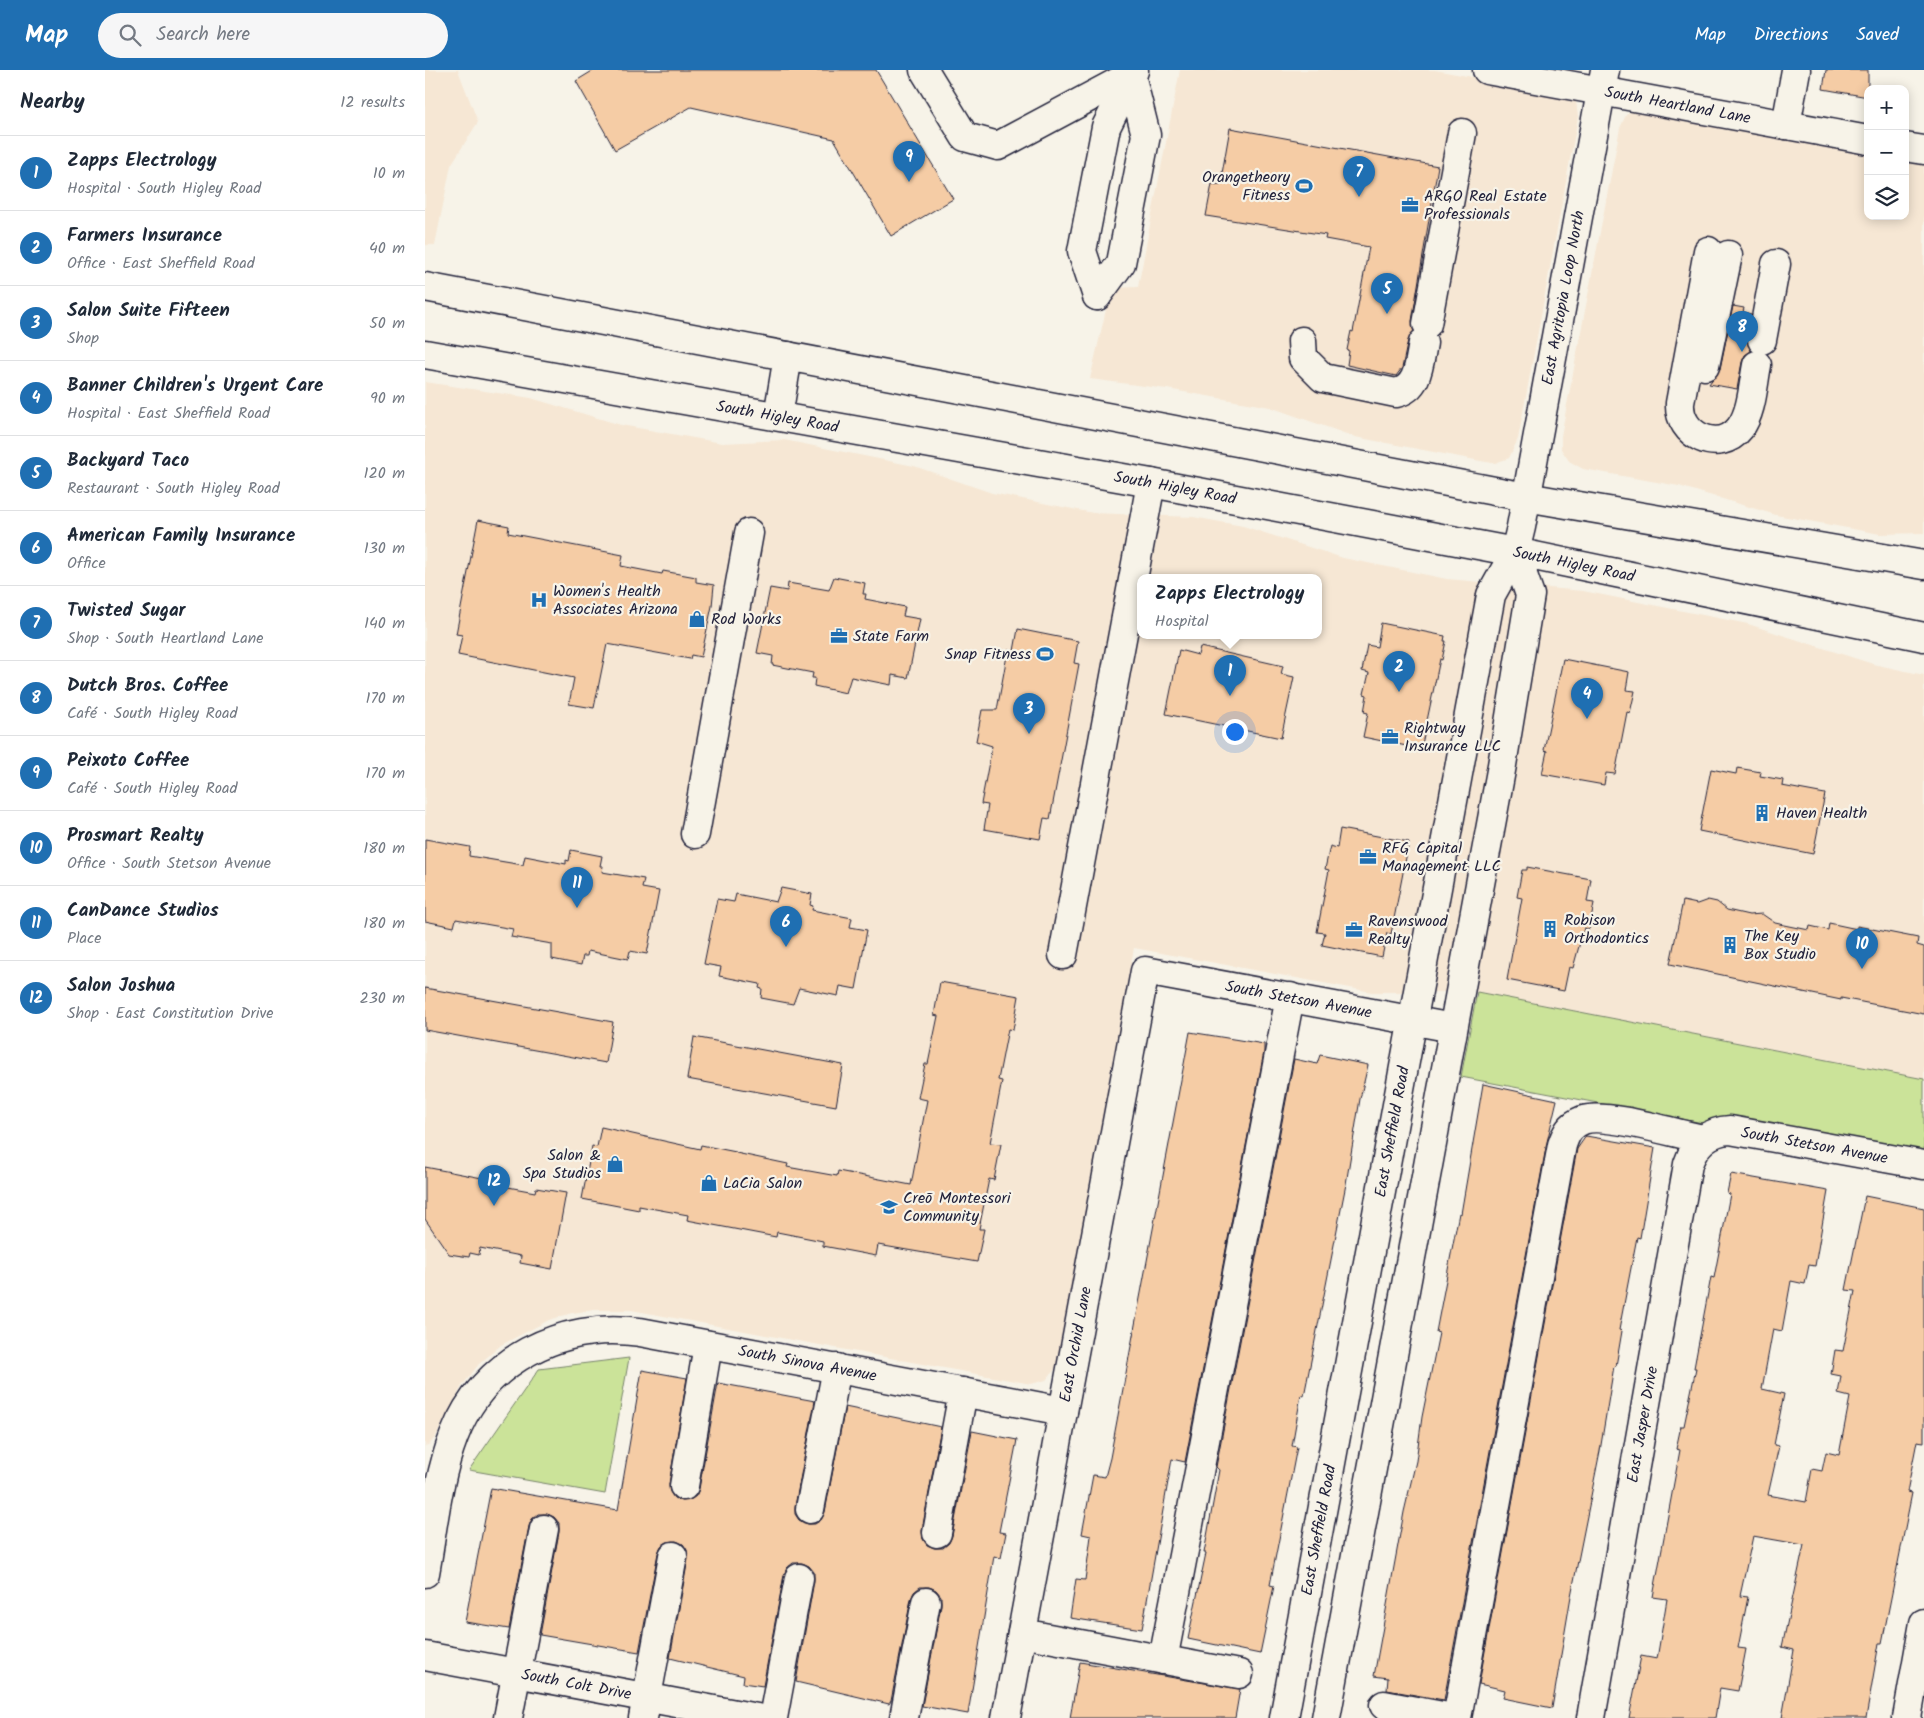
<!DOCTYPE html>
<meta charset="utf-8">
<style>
:root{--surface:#fff;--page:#f6f6f7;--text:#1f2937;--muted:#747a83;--line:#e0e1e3;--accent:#1f6fb2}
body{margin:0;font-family:Kalam,sans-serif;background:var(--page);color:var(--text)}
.controls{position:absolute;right:15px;top:15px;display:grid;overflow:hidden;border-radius:10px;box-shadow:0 2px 12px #0003}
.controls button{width:45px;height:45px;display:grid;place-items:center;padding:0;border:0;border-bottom:1px solid var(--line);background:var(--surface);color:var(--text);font:25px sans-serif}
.you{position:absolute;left:809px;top:661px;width:18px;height:18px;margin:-12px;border:4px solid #fff;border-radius:50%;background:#1a73e8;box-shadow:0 0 0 8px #1a73e833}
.badge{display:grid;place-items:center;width:32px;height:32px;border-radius:50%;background:var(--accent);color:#fff;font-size:16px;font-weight:700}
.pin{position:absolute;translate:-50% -41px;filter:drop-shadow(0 1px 2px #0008)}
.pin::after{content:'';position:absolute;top:26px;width:18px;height:15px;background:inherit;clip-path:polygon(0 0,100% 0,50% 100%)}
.popup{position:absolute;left:712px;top:504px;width:185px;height:65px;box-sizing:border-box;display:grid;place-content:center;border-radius:10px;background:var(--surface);filter:drop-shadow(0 1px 4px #0005);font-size:16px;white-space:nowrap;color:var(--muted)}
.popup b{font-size:19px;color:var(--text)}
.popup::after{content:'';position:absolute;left:50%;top:100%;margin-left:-10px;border:10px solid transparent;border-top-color:var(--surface)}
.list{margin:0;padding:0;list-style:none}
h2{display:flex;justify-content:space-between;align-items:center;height:65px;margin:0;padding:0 20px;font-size:21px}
h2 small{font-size:16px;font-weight:400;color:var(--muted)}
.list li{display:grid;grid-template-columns:32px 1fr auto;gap:15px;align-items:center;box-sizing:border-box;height:75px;padding:0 20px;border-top:1px solid var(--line)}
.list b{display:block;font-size:19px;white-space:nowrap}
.list p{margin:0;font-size:16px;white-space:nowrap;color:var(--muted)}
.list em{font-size:16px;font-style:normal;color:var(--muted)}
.icon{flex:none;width:28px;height:28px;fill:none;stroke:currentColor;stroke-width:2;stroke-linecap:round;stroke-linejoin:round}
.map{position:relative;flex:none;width:1499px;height:1648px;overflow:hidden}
header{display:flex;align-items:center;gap:30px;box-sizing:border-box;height:70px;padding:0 25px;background:var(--accent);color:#fff}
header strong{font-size:24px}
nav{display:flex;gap:28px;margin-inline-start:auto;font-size:18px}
.search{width:350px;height:45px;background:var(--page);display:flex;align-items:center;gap:12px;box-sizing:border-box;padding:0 18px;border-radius:28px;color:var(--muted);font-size:19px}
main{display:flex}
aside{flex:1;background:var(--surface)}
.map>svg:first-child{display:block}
.built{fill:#f6e7d4;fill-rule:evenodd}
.green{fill:#cbe399;stroke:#76826a}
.building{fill:#f5cca5;stroke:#22223b}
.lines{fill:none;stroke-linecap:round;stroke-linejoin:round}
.minor-casing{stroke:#22223b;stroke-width:31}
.major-casing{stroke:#22223b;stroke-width:31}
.minor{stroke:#f7f3e8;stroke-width:28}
.major{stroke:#f7f3e8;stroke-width:28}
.labels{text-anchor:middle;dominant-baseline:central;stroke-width:4.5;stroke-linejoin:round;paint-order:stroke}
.street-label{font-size:16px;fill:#22223b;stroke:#f7f3e8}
.poi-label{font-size:16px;fill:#22223b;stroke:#f7f3e8;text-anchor:start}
</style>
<header>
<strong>Map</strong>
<div class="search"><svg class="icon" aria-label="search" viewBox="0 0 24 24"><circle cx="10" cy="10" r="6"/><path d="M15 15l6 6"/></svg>Search here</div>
<nav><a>Map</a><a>Directions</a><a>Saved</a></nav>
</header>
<main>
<aside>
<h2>Nearby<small>12 results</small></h2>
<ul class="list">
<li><span class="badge">1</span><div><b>Zapps Electrology</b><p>Hospital · South Higley Road</p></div><em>10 m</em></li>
<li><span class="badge">2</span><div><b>Farmers Insurance</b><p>Office · East Sheffield Road</p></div><em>40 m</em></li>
<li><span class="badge">3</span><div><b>Salon Suite Fifteen</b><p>Shop</p></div><em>50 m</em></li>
<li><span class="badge">4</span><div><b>Banner Children's Urgent Care</b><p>Hospital · East Sheffield Road</p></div><em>90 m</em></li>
<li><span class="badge">5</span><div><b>Backyard Taco</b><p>Restaurant · South Higley Road</p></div><em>120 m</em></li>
<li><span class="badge">6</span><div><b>American Family Insurance</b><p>Office</p></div><em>130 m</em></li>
<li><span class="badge">7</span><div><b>Twisted Sugar</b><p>Shop · South Heartland Lane</p></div><em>140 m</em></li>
<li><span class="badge">8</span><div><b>Dutch Bros. Coffee</b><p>Café · South Higley Road</p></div><em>170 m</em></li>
<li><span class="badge">9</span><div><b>Peixoto Coffee</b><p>Café · South Higley Road</p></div><em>170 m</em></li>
<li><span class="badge">10</span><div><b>Prosmart Realty</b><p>Office · South Stetson Avenue</p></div><em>180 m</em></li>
<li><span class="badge">11</span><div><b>CanDance Studios</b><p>Place</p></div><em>180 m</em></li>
<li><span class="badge">12</span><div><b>Salon Joshua</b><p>Shop · East Constitution Drive</p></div><em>230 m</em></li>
</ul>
</aside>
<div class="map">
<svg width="1499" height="1648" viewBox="0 0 1499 1648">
<rect width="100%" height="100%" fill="#f7f3e8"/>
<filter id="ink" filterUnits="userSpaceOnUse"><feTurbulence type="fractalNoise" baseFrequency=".02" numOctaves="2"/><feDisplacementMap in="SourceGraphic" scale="10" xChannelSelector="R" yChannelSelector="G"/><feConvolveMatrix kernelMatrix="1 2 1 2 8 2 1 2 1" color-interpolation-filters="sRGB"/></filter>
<g filter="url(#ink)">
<!-- built -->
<g class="built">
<polygon points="0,0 33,0 53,52 26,95 10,175 0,175"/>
<polygon points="755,0 1010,0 1143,25 1151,31 1153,47 1093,369 1084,388 1070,393 1061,392 930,367 845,337 742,319 665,309 686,218 713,217"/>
<polygon points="1210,39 1443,80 1443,146 1480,146 1480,87 1499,91 1499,463 1455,464 1351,445 1254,416 1158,399 1144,391 1136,379 1136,366 1195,58 1201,45"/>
<path d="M0,312L106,328L196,355L297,373L359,370L489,396L567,423L668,443L768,447L818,456L918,488L1022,509L1158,521L1323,554L1448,594L1499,605V1009L1052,922H947L709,878L631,1298L621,1310L606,1314L206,1240H169L147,1243L124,1250L76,1275L54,1294L37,1316L11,1366L5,1374L0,1376ZM716,507H894V565H716Z"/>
</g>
<!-- green -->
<g class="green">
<polygon points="1052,922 1499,1009 1499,1095 1036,1007"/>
<polygon points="204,1288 180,1424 44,1400 114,1299"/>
</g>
<!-- building -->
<g class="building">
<polygon points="169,0 451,0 528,129 466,166 409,69 266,37 190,80 151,11"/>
<polygon points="1401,0 1443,0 1443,27 1398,19"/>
<polygon points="805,58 1013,96 987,251 989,261 983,270 977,298 971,306 922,295 924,281 922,280 926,261 928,262 944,177 900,169 901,165 781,146 787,114 795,115"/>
<polygon points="1308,236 1319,238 1318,242 1326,244 1322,268 1326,281 1320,285 1317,292 1312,319 1284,314 1295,299"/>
<polygon points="53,450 84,456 83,463 198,485 196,496 237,504 238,501 271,507 271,512 289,515 287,536 276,587 266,585 265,589 182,574 169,638 144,634 149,608 33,585 37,565 31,564"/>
<polygon points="409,507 440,513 438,524 441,524 440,529 480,537 478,546 495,549 483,608 467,605 466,615 426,607 421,623 389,616 390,608 387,608 388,603 347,595 348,586 332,583 345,518 362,521 363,513 404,520"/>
<polygon points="956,553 1020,566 1019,571 1021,571 1017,590 1015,589 996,679 938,667 943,643 939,642 942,625 939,624 944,603 937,601 942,575 952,577"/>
<polygon points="593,559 653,571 649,593 654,594 625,749 619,748 615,769 559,759 563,735 556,734 567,676 551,671 557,640 572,640 583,580 589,581"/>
<polygon points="775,577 858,596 856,604 869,607 856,668 741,644 754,580 773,585"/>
<polygon points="1138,589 1204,602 1201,620 1210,621 1205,643 1202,642 1190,704 1181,703 1179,715 1117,704 1122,681 1119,680"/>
<polygon points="1312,698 1336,702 1335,706 1358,710 1357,716 1400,724 1388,784 1274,761 1286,699 1311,704"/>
<polygon points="915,759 984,772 966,864 962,863 957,887 897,875 900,863 892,862 904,800 900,799 905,776 912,778"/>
<polygon points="0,769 45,777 44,786 98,795 100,786 141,794 141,790 144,791 146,780 177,786 175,796 178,796 177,802 219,809 217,818 234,821 222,884 205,881 203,889 163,881 162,886 158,886 156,895 127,889 127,874 86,867 88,859 31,849 29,857 0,851"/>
<polygon points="1102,797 1166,809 1162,832 1169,833 1164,859 1159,858 1148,898 1144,897 1139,921 1082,910 1097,828 1092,827 1097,800 1102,800"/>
<polygon points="356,818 387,824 385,835 388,836 387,840 427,848 425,857 442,860 431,919 415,916 413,926 374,918 368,934 336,928 337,919 334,918 335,914 294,906 296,897 279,894 292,829 309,832 311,824 351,832"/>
<polygon points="1283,830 1292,832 1302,840 1324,845 1337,844 1350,853 1384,860 1385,856 1403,860 1404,853 1432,859 1432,856 1493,868 1492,875 1499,877 1499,944 1416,928 1416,930 1245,894 1258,831 1272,834"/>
<polygon points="515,912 594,926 588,960 583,959 573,1010 577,1011 565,1073 576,1074 569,1110 564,1109 554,1159 559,1159 552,1192 453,1175 451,1186 398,1176 398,1171 352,1162 351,1167 262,1150 263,1145 214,1136 214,1140 157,1129 167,1076 172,1077 176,1057 275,1079 276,1075 311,1082 311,1083 363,1094 362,1097 412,1106 413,1101 486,1115 502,1030 493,1028 500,994 503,994 513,946 509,945"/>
<polygon points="0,918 188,952 181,993 0,960"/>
<polygon points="765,962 839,974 839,982 760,1392 747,1389 717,1559 645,1548 651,1509 660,1510 666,1466 657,1464 668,1405 680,1407 685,1388"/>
<polygon points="269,967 418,995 411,1036 262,1009"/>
<polygon points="895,985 943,995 935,1029 921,1114 879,1326 876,1325 867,1376 872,1377 845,1515 849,1516 835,1584 763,1569 781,1483 779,1483 794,1400 791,1397 869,989 892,994"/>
<polygon points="1058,1014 1132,1030 1122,1072 1019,1630 962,1620 963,1608 949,1606 979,1442 991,1391 997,1347 1014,1263 1011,1262 1034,1143 1036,1144"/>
<polygon points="1161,1066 1230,1078 1215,1168 1212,1167 1194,1260 1197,1261 1191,1296 1189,1296 1175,1381 1146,1526 1127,1638 1078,1628 1080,1620 1054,1614 1152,1079"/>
<polygon points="0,1097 57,1108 56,1112 110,1122 111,1118 141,1123 127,1199 95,1193 96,1186 55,1178 54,1185 45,1183 44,1187 24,1184 0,1149"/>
<polygon points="1306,1104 1403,1121 1390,1196 1384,1195 1380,1214 1366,1211 1357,1261 1348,1259 1337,1319 1359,1324 1349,1375 1354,1376 1343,1425 1381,1432 1387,1399 1397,1401 1401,1382 1414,1385 1425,1327 1413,1324 1416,1306 1406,1304 1410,1280 1418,1281 1430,1221 1421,1220 1440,1126 1499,1138 1499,1372 1492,1371 1482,1422 1487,1423 1457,1573 1454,1573 1441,1648 1357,1648 1369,1580 1357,1577 1379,1475 1328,1466 1315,1526 1323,1527 1313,1578 1321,1579 1313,1621 1295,1618 1290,1648 1204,1648 1216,1586 1232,1589 1242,1529 1228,1527 1255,1380 1251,1379 1256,1356 1259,1356 1271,1298 1269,1298 1286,1207 1289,1208 1305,1124 1302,1123"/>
<polygon points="217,1300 262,1308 244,1414 245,1422 249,1428 256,1431 265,1430 271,1426 274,1419 293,1313 390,1331 370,1436 370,1444 374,1450 383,1454 390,1454 396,1450 400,1442 420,1337 516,1357 497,1460 498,1469 502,1475 509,1478 518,1478 524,1473 527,1466 547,1361 592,1370 574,1462 581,1463 576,1488 569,1486 543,1644 497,1636 516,1535 516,1526 511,1520 504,1517 495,1517 489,1522 486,1529 466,1631 464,1634 371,1612 389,1511 389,1502 384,1496 377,1493 368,1493 362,1498 359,1505 338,1616 318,1613 319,1606 245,1588 263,1489 262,1480 258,1474 251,1471 242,1472 236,1476 233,1483 214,1582 115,1565 134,1462 134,1453 129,1447 122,1444 113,1444 107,1449 104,1456 84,1559 40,1552 66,1418 193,1440"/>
<polygon points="655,1592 815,1619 810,1648 645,1648"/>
</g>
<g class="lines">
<!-- minor casing -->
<g class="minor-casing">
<g id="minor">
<polyline points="499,0 540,67 573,76 706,5"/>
<path id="s1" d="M1062,0L1443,70"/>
<polyline points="1361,55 1371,0"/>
<polyline points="1480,77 1499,80"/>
<path d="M1283,181L1255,333C1253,365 1294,385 1315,358C1327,342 1328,315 1332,295"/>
<polyline points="672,226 657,181 681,57 709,1"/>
<polyline points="672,226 696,193 721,65 706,5"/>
<polyline points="1002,254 1037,63"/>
<polyline points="1337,270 1351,194"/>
<path d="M877,271L878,288L898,308L971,323C994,318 994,293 998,273"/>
<polyline points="1280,296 1303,185"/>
<polyline points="270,764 324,463"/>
<polyline points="638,885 726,413"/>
<polyline points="259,1416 283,1275"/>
<polyline points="385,1439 412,1298"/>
<polyline points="512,1463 538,1322"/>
<path id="s2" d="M0,1503C8,1459 12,1409 29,1366C58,1290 136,1251 215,1262L638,1341"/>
<polyline points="597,1563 814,1604"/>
<path id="s3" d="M0,1586L332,1648"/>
<polyline points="738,1590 865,927"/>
<polyline points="959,1635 1028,1648"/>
<polyline points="83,1648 119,1459"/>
<polyline points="218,1648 248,1486"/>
<polyline points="348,1648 374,1508"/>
<polyline points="479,1648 501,1532"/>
<path id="s4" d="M581,1648L720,901L1028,958"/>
<path id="s5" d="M859,1648L1066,525L1090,482L1096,457L1180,0"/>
<polyline points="901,1648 1077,695 1105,525 1090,482"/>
<path d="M1032,1648L1137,1075C1141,1063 1145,1055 1158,1050C1180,1042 1252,1064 1278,1069"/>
<path id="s6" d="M1166,1648L1263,1094C1270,1074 1283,1061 1305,1060L1499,1095"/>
<polyline points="1482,1648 1499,1553"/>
</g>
</g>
<!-- major casing -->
<g class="major-casing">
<g id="major">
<polyline points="0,217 1101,427 1499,495"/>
<path id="s7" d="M0,284L726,413L1090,482L1499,567"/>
<polyline points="353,346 363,286"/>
</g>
</g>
<!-- minor -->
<use href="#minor" class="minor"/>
<!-- major -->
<use href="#major" class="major"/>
</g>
</g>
<!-- icons -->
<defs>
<g id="stadium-bare" transform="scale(1.35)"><path d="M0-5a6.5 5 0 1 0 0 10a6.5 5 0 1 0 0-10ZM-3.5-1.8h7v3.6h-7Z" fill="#1f6fb2" stroke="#f7f3e8" stroke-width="2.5" paint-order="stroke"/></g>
<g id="office-bare" transform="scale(1.35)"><path d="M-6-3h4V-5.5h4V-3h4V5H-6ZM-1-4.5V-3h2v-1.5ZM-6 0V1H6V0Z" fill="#1f6fb2" stroke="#f7f3e8" stroke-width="2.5" paint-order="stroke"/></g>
<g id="hospital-bare" transform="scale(1.35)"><path d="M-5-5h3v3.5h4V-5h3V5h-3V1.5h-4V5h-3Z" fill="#1f6fb2" stroke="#f7f3e8" stroke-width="2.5" paint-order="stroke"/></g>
<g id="shop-bare" transform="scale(1.35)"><path d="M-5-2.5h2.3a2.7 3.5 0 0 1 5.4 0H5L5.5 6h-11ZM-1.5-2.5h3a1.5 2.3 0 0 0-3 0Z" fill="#1f6fb2" stroke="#f7f3e8" stroke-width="2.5" paint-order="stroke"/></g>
<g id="building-bare" transform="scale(1.35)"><path d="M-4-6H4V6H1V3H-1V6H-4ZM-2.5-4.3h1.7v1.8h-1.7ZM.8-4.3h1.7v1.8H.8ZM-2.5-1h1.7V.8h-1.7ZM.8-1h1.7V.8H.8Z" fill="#1f6fb2" stroke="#f7f3e8" stroke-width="2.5" paint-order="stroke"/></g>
<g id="school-bare" transform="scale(1.35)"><path d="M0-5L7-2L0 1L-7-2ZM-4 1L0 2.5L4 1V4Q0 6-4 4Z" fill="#1f6fb2" stroke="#f7f3e8" stroke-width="2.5" paint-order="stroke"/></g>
</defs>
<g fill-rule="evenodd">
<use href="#stadium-bare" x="879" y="116"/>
<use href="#office-bare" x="985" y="135"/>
<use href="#hospital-bare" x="114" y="530"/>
<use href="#shop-bare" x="272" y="549"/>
<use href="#office-bare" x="414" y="566"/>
<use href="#stadium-bare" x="620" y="584"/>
<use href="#office-bare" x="965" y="667"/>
<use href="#building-bare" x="1337" y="743"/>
<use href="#office-bare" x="943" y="787"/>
<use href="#building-bare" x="1125" y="859"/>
<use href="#office-bare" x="929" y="860"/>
<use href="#building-bare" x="1305" y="875"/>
<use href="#shop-bare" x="190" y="1094"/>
<use href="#shop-bare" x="284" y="1113"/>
<use href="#school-bare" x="464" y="1137"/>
</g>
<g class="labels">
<!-- street labels -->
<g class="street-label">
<text stroke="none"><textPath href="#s1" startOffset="194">South Heartland Lane</textPath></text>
<text stroke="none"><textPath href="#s5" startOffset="1450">East Agritopia Loop North</textPath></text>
<text stroke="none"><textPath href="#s7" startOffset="358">South Higley Road</textPath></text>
<text stroke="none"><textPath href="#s7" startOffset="762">South Higley Road</textPath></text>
<text stroke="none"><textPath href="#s7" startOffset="1168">South Higley Road</textPath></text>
<text stroke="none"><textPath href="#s4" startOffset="916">South Stetson Avenue</textPath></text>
<text stroke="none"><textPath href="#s5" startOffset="596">East Sheffield Road</textPath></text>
<text stroke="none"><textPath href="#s6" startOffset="706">South Stetson Avenue</textPath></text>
<text stroke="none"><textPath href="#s4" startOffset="380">East Orchid Lane</textPath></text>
<text stroke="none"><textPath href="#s2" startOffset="541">South Sinova Avenue</textPath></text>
<text stroke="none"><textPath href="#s6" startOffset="298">East Jasper Drive</textPath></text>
<text stroke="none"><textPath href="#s5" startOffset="191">East Sheffield Road</textPath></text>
<text stroke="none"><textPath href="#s3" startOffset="154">South Colt Drive</textPath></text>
</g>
<!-- poi labels -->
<g class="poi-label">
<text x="865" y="107" text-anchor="end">Orangetheory<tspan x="865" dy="18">Fitness</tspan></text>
<text x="999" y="126">ARGO Real Estate<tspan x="999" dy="18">Professionals</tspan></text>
<text x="128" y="521">Women's Health<tspan x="128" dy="18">Associates Arizona</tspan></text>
<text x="286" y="549">Rod Works</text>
<text x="428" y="566">State Farm</text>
<text x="606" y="584" text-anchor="end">Snap Fitness</text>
<text x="979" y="658">Rightway<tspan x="979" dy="18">Insurance LLC</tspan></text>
<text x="1351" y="743">Haven Health</text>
<text x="957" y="778">RFG Capital<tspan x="957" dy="18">Management LLC</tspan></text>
<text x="1139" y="850">Robison<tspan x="1139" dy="18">Orthodontics</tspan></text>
<text x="943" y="851">Ravenswood<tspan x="943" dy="18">Realty</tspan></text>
<text x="1319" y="866">The Key<tspan x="1319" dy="18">Box Studio</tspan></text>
<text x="176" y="1085" text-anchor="end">Salon &amp;<tspan x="176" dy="18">Spa Studios</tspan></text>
<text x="298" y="1113">LaCia Salon</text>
<text x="478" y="1128">Creō Montessori<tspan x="478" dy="18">Community</tspan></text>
</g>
</g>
</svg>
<div class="controls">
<button>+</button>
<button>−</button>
<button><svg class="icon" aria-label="layers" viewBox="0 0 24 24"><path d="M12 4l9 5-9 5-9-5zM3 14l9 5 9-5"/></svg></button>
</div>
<div class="you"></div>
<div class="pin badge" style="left:805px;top:626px">1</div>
<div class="popup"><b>Zapps Electrology</b>Hospital</div>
<div class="pin badge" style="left:974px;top:622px">2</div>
<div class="pin badge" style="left:604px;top:664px">3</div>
<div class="pin badge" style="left:1162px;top:649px">4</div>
<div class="pin badge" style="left:962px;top:244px">5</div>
<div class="pin badge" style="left:361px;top:877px">6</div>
<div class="pin badge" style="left:934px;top:127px">7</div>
<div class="pin badge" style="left:1317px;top:282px">8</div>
<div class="pin badge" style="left:484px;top:112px">9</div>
<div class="pin badge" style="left:1437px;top:899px">10</div>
<div class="pin badge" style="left:152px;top:838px">11</div>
<div class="pin badge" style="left:69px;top:1136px">12</div>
</div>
</main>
